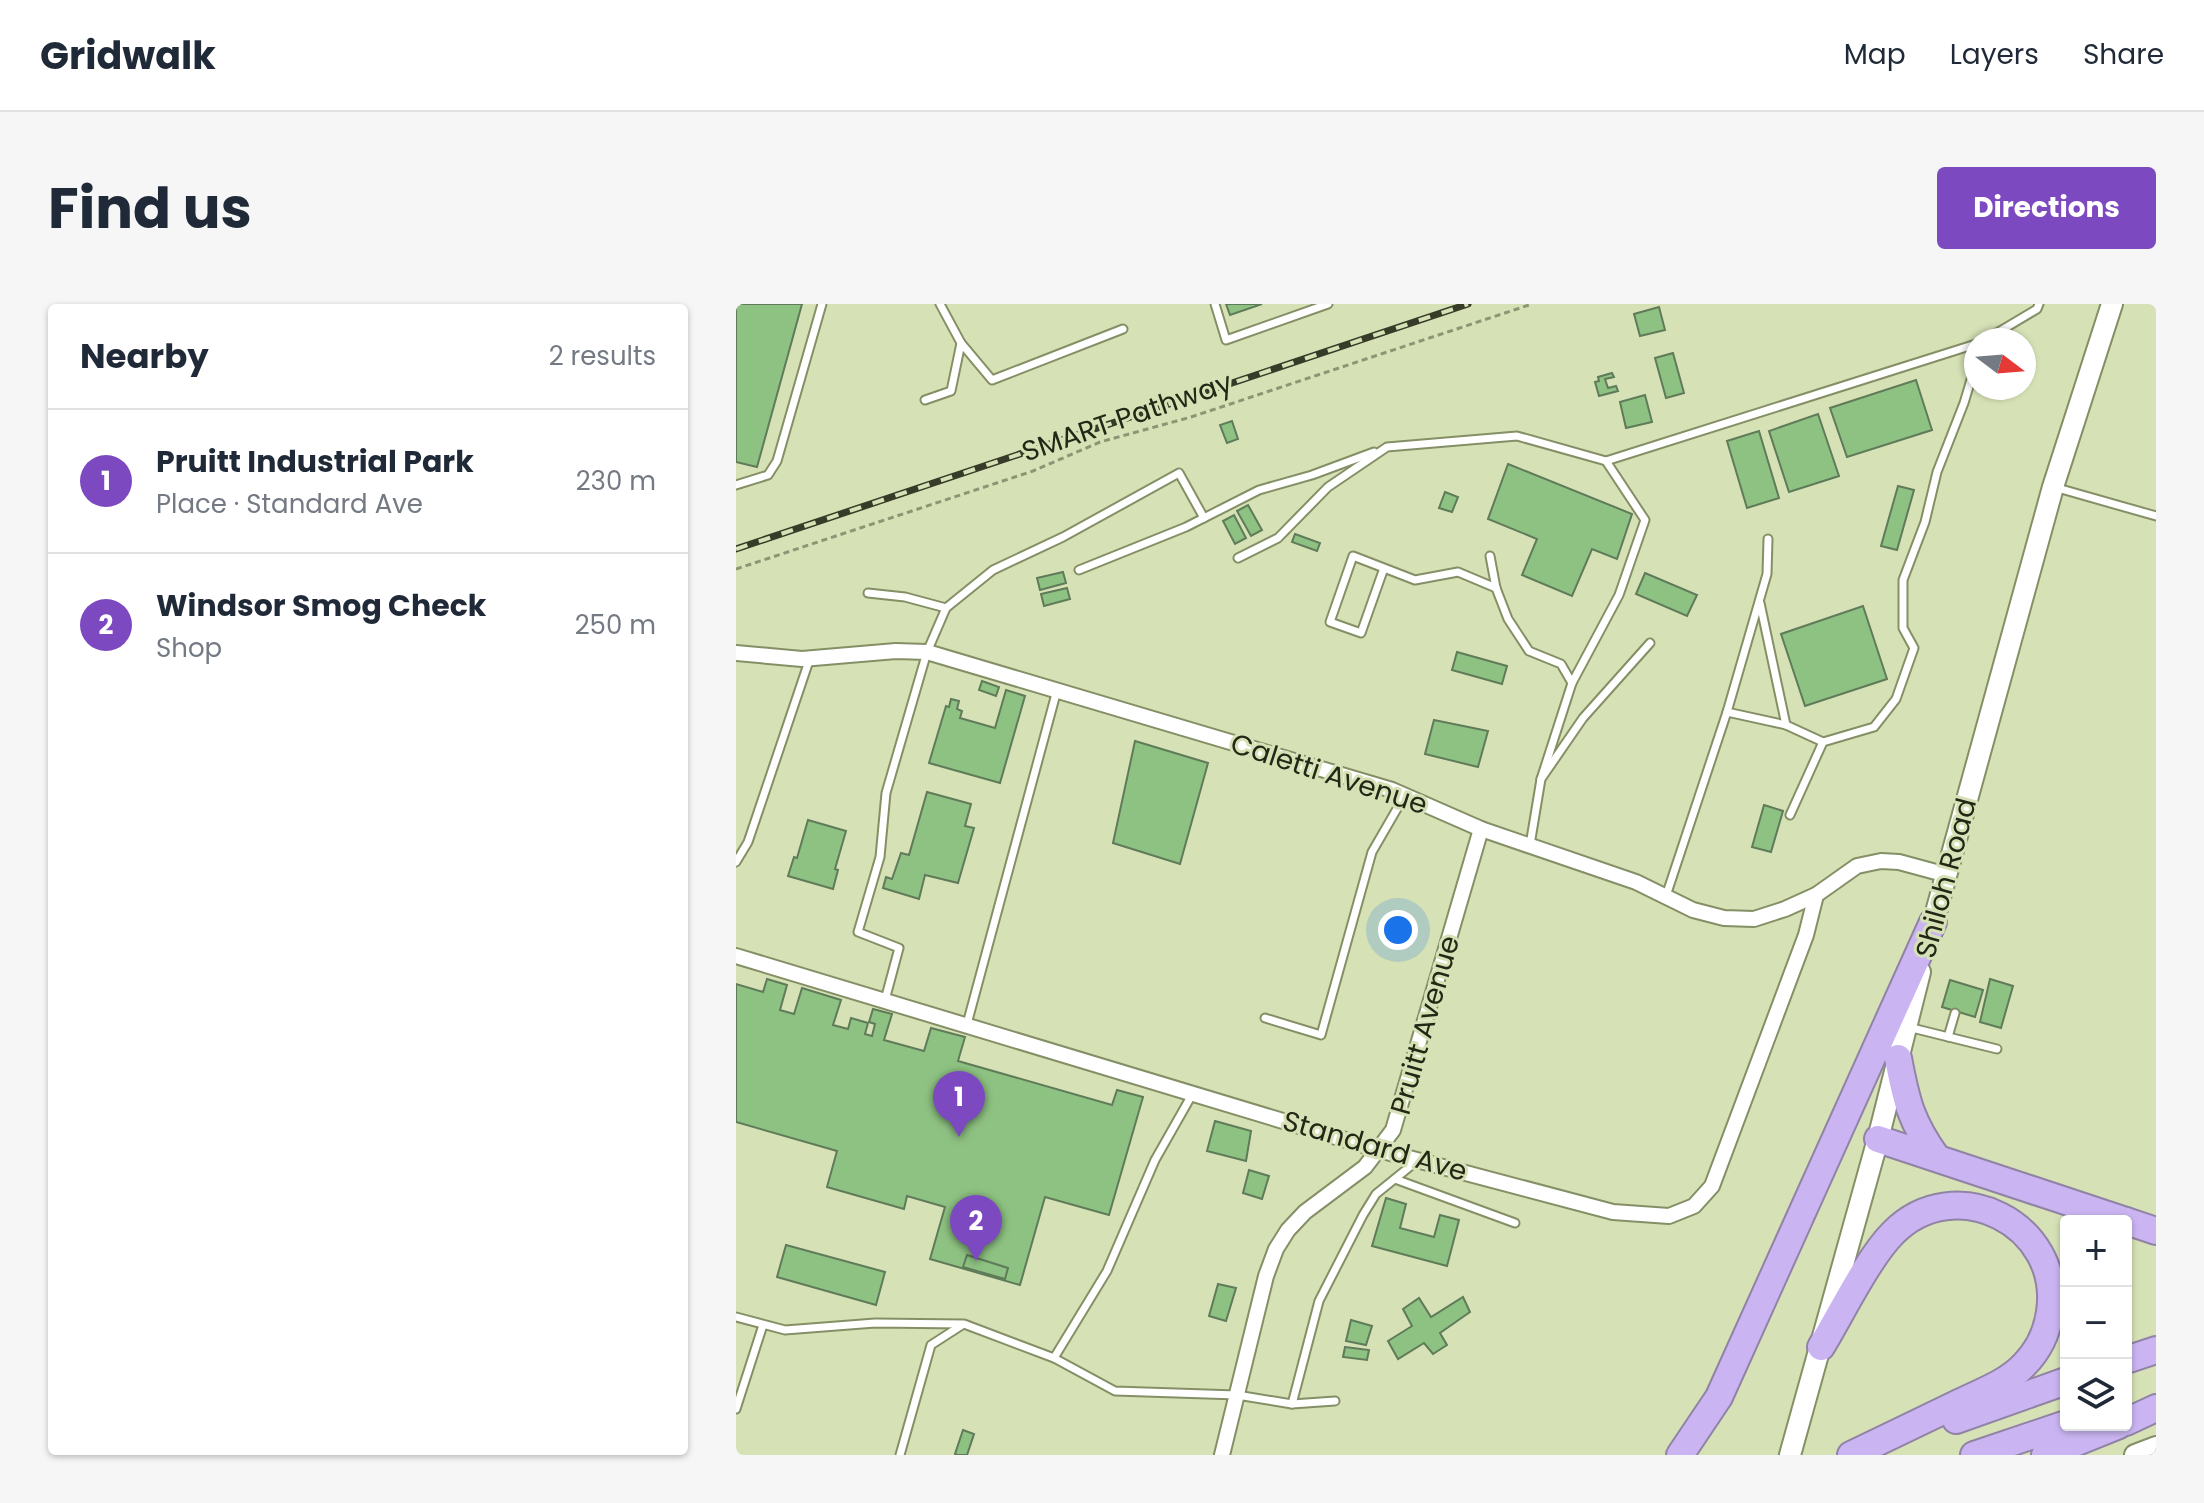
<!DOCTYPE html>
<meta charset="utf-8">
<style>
:root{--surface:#fff;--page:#f6f6f7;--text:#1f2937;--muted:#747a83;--line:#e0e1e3;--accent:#7c49c0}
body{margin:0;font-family:Poppins,sans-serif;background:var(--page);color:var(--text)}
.controls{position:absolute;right:24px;bottom:24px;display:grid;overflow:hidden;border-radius:8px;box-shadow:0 2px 6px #0004}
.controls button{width:72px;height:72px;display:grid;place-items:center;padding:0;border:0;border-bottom:2px solid var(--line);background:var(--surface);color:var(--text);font:40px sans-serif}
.compass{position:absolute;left:1228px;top:24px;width:72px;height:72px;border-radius:50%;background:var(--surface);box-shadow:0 2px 6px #0004;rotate:106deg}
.you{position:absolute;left:662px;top:626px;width:28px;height:28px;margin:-20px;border:6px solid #fff;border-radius:50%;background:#1a73e8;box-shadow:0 0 0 12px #1a73e833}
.badge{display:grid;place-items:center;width:52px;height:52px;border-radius:50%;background:var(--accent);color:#fff;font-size:26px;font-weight:700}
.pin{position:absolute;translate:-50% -66px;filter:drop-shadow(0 2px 4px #0008)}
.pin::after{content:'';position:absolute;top:42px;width:28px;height:24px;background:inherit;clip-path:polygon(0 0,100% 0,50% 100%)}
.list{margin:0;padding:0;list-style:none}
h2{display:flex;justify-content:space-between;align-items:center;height:104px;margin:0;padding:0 32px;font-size:34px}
h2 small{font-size:26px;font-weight:400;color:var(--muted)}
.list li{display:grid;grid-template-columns:52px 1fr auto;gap:24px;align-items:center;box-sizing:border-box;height:144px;padding:0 32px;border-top:2px solid var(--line)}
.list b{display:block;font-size:30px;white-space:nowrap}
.list p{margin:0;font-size:26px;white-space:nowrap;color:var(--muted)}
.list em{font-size:26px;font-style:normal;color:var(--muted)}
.icon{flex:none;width:44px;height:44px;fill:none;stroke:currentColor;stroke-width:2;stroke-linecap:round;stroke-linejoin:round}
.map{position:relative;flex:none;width:1420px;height:1151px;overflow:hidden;border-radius:8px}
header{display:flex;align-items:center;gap:48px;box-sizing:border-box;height:112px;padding:0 40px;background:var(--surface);border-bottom:2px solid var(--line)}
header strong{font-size:38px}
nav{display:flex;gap:44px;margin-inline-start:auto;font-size:28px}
.intro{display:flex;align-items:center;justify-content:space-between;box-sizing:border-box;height:192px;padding:0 48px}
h1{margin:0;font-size:56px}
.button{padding:20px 36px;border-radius:8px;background:var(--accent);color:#fff;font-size:28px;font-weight:700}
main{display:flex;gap:48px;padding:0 48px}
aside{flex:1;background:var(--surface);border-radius:8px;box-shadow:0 2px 6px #0004}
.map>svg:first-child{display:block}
.building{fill:#8ec282;stroke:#5f7b59;stroke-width:2}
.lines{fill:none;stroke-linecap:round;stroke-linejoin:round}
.lane-casing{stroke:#858f66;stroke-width:11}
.street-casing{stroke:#858f66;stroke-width:18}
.secondary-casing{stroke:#858f66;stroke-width:24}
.highway-casing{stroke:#9083a5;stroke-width:30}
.path{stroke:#8c9574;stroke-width:3;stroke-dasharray:6 4;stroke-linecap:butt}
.lane{stroke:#fff;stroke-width:7}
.street{stroke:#fff;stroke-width:14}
.secondary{stroke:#fff;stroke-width:20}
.highway{stroke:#cab5f2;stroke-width:26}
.rail-casing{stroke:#373c28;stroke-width:7}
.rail{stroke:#d6e2b6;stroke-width:4;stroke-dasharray:12;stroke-linecap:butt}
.labels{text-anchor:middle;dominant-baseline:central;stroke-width:6;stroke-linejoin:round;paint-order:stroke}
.street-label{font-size:28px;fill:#232716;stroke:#d6e2b6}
</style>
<header>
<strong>Gridwalk</strong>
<nav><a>Map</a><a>Layers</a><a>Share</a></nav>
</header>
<div class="intro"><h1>Find us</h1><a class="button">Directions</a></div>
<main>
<aside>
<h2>Nearby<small>2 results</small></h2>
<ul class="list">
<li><span class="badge">1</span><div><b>Pruitt Industrial Park</b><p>Place · Standard Ave</p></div><em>230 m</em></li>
<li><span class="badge">2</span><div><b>Windsor Smog Check</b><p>Shop</p></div><em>250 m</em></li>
</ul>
</aside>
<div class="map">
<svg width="1420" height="1151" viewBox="0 0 1420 1151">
<rect width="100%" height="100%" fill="#d6e2b6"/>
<!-- building -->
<g class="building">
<polygon points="0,0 66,0 21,163 0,158"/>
<polygon points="490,0 526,0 494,11"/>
<polygon points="923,3 929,26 904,32 898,10"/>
<polygon points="937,49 948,89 930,94 919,54"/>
<polygon points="876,69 878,73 869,75 872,84 880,82 882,87 863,92 859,78 863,77 862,73"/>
<polygon points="1180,76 1196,126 1111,153 1094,104"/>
<polygon points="909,91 916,118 890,124 884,98"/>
<polygon points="1082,110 1103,172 1053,188 1033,127"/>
<polygon points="496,117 502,135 491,139 484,121"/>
<polygon points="1023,127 1043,194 1011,204 991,137"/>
<polygon points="772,160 896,210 881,255 856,245 836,292 786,271 801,235 752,215"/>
<polygon points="1162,182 1178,186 1161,246 1145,242"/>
<polygon points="709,188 722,193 716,208 703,204"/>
<polygon points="512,201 526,226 515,232 501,207"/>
<polygon points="498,211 510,234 499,240 487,217"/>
<polygon points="559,230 584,239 581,247 556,238"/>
<polygon points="327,268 330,279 304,286 301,274"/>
<polygon points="909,269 961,291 951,312 900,290"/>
<polygon points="331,284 334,295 308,302 305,290"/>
<polygon points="1127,302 1151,375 1069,402 1045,330"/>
<polygon points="721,348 771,362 766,380 716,366"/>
<polygon points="246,377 263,383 260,392 243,386"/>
<polygon points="270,386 289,392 264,479 193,459 210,402 213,403 215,395 223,397 221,405 226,407 224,414 259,424"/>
<polygon points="698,416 752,427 742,463 689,450"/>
<polygon points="399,437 472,459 444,560 377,539"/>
<polygon points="191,488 235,500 229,522 238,524 222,579 189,571 183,595 147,584 150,573 156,575 165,549 173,551"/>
<polygon points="1028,501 1047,507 1035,548 1016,543"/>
<polygon points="72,516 110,527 99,565 102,566 97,585 52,572 58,553 61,554"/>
<polygon points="31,675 51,681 44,706 58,710 66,684 105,696 97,721 112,725 115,714 132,719 129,730 136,732 139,720 133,718 137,705 156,710 148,736 188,747 195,724 229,733 222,757 376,801 381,786 407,793 373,911 309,893 284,981 194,955 209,903 171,892 168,905 91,883 101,847 0,818 0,680 27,688"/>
<polygon points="1254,675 1277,682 1265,724 1244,718"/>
<polygon points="1214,676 1247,686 1239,713 1206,703"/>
<polygon points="479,817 515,827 510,857 471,847"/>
<polygon points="513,866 533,872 526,895 507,889"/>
<polygon points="650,894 670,900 664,924 698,933 704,911 723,916 711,962 636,942"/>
<polygon points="50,941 149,968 140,1001 41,973"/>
<polygon points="231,951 272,964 269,975 227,963"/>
<polygon points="482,980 500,984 490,1017 473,1012"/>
<polygon points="727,993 734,1008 704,1029 711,1041 697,1050 688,1039 662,1055 652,1037 676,1022 667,1005 683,994 695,1013"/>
<polygon points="615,1016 636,1022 630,1041 610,1037"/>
<polygon points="609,1043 633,1046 631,1056 607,1053"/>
<polygon points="227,1126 238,1130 231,1151 221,1151 219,1150"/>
</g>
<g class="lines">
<!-- lane casing -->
<g class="lane-casing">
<g id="lane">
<polyline points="479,0 490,36 592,0"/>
<polyline points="1249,36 1301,5 1303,0"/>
<polyline points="225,39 256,76 387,25"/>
<polyline points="189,96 215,87 225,39 204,0"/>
<polyline points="0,181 32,171 41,157 86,0"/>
<polyline points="1318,183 1420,212"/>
<polyline points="754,252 760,284 772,315 793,347 825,360 836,379"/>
<polyline points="502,254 542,234 592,183 651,143 781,132 870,157 1240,40"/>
<polyline points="648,264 625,329 594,318 617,252 679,276 722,268 760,284"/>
<polyline points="343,266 450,223 523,186 576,171 638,148"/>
<polyline points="132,289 169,293 210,304"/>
<polyline points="1024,299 1050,421"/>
<polyline points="991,408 1031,270 1032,235"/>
<polyline points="805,475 836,379 883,291 909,216 870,157"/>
<polyline points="1054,511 1087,438 1138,423 1160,395 1178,344 1167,324 1167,276 1189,218 1201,168 1228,99 1240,59"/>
<polyline points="794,541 805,475 847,414 914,339"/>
<polyline points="0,558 12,538 74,354"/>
<polyline points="930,592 991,408 1050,421 1087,438"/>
<polyline points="149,696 163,644 122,628 144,553 150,489 191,348 210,304 257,266 327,233 443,169 468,214"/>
<polyline points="529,714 585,731 636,548 669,491"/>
<polyline points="231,720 321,386"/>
<polyline points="1172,723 1261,745"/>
<polyline points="1212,733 1219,709"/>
<polyline points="659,875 779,919"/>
<polyline points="0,1013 49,1026 139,1019 228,1020 318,1054 371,967 419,856 457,789"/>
<polyline points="318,1054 379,1087 501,1091 556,1100 599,1097"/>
<polyline points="556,1100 583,997 627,911 640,890 682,856"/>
<polyline points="0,1105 27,1021"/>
<polyline points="164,1151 195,1041 226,1021"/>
</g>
</g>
<!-- street casing -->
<g class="street-casing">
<g id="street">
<polyline points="0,349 66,355 160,347 191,348 656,486 745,525 900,578 957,606 988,614 1018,615 1049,605 1080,591 1121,562 1145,557 1163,558 1211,571"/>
<polyline points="0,652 643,846 877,908 933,912 958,902 976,882 1070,631 1080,591"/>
<polyline points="486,1151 530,972 540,945 552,926 569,908 629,863 657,826 745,525"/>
</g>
</g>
<!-- secondary casing -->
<g class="secondary-casing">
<g id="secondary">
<polyline points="1194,630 1317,183 1376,0"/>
<polyline points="1054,1151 1142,835 1184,668"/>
<polyline points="1399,1151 1420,1143"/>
</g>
</g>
<!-- highway casing -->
<g class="highway-casing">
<g id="highway">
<path d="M1162,754C1170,797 1175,818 1201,854"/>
<polyline points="1142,835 1390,917"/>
<polyline points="1390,917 1420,927"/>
<path d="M1085,1043C1104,1012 1132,954 1157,929C1219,866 1327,920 1314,1008C1311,1029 1303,1046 1288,1061C1271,1079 1247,1087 1225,1098C1188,1116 1152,1133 1115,1151"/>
<polyline points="1390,1056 1420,1046"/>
<polyline points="1220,1116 1330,1077"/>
<polyline points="1390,1118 1420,1104"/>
<polyline points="944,1151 983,1093 1197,618"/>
<polyline points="1238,1151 1330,1120"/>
<polyline points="1309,1151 1383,1121"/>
</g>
</g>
<!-- path -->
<polyline class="path" points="0,265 297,167 364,138 455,113 796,0"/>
<!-- lane -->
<use href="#lane" class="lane"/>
<!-- street -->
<use href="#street" class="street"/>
<!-- secondary -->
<use href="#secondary" class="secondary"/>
<!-- highway -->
<use href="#highway" class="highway"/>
<!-- rail casing -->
<g class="rail-casing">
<polyline id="rail" points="0,245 732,0"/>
</g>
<!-- rail -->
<use href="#rail" class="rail"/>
</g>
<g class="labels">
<!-- street labels -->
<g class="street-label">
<text transform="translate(391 113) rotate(-19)">SMART Pathway</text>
<text transform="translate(593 470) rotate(18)">Caletti Avenue</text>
<text transform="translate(1210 574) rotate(-75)">Shiloh Road</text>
<text transform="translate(689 721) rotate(-74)">Pruitt Avenue</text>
<text transform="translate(639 842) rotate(16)">Standard Ave</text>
</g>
</g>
</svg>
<div class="controls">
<button>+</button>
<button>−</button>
<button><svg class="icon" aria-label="layers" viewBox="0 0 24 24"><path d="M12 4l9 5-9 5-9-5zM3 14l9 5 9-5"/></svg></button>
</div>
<svg class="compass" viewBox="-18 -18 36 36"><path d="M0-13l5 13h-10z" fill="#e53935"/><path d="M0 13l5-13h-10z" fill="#747a83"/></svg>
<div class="you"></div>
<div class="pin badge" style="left:223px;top:833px">1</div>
<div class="pin badge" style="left:240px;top:957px">2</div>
</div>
</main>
